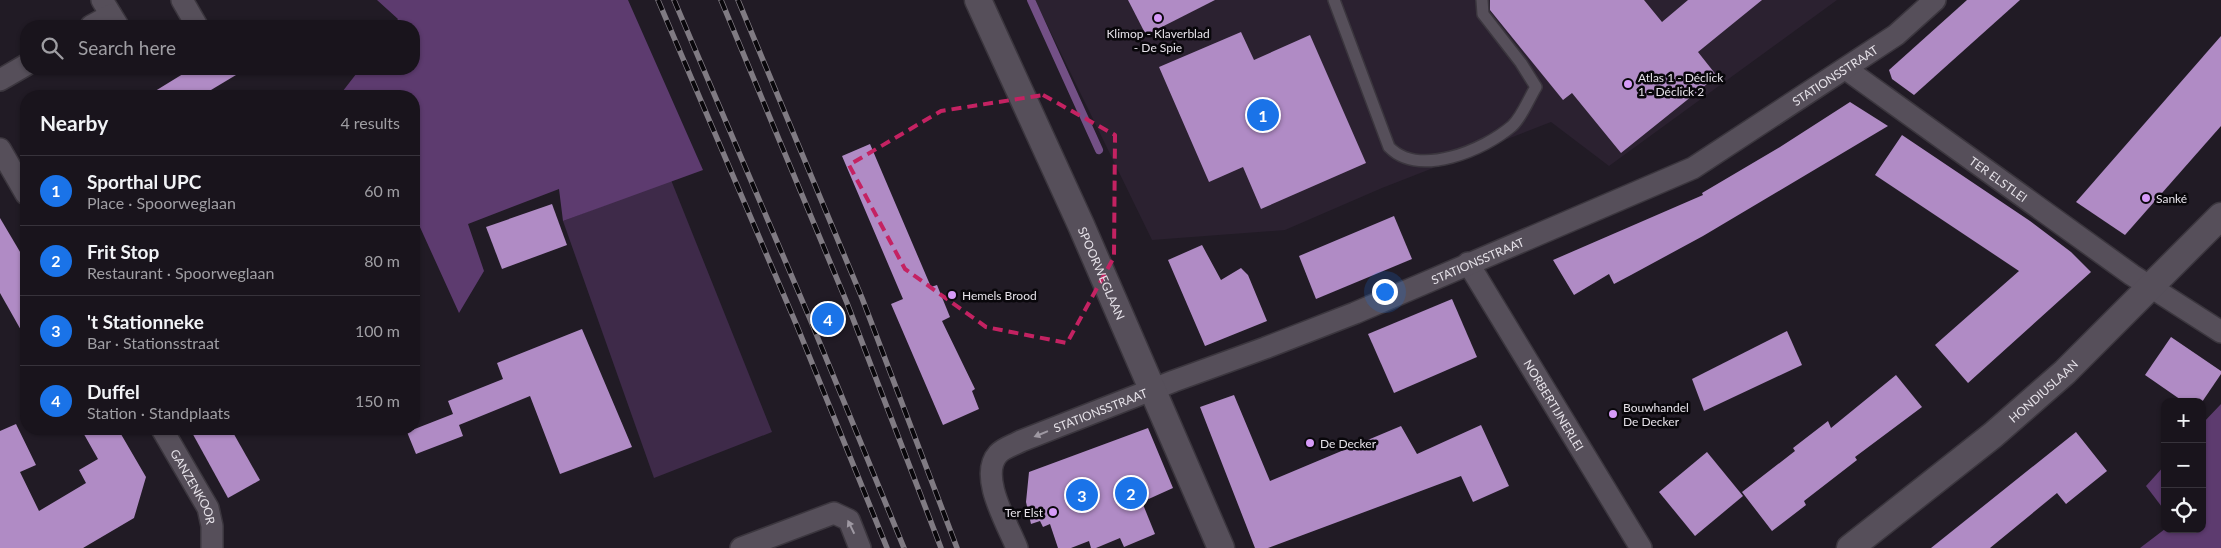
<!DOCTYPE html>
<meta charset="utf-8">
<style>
:root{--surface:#19141c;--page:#262129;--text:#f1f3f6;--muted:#9f9ea3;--line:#37333b;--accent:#1a73e8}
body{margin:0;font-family:Lato,sans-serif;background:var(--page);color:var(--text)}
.controls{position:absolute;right:15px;bottom:15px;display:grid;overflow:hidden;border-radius:10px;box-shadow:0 1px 4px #0004}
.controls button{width:45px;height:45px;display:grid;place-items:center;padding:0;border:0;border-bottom:1px solid var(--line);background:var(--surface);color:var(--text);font:25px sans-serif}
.you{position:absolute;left:1384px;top:291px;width:18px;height:18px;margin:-12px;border:4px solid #fff;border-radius:50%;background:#1a73e8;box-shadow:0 0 0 8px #1a73e833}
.badge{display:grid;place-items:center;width:32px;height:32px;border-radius:50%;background:var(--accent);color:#fff;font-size:16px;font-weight:700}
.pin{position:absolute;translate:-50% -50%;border:2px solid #fff;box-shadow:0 1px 5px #0006}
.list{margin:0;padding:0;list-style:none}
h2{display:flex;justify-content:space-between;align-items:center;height:65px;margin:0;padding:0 20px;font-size:21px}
h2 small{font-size:16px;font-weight:400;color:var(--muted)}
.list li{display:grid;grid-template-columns:32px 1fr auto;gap:15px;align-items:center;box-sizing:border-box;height:70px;padding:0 20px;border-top:1px solid var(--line)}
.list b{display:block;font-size:19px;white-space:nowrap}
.list p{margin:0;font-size:16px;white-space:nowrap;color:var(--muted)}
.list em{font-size:16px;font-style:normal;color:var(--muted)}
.icon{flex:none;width:28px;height:28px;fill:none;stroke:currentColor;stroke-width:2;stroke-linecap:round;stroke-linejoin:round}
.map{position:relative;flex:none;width:2221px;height:548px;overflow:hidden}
.search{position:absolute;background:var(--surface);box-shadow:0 1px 4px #0004;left:20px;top:20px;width:400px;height:55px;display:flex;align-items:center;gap:12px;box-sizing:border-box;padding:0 18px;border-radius:20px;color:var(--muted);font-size:19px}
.panel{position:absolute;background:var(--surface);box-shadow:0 1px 4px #0004;left:20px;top:90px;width:400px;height:345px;border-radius:20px}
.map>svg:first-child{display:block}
.built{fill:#2b2130}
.green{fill:#3e2a49}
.forest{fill:#5d3b6f}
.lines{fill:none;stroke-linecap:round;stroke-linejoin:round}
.stream{stroke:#735086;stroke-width:8}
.building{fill:#b08bc5}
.service-casing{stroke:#3b363e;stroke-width:14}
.minor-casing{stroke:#3b363e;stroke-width:24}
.tertiary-casing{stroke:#3b363e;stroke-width:29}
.service{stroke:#564f5a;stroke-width:11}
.minor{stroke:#564f5a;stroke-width:21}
.tertiary{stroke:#564f5a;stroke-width:26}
.rail-casing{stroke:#807b83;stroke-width:5.5}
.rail{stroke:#09070b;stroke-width:4;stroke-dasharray:11;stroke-linecap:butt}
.oneway{fill:#9e98a2}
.marked{fill:none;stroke:#c42262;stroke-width:4;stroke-dasharray:10 6;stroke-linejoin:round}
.poi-dot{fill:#d79bf9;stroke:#09070b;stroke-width:2}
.labels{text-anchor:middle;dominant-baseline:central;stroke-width:5;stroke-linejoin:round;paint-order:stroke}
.poi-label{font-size:12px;fill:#e6e2e9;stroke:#09070b;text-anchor:start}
.street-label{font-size:12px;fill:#e6e2e9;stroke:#09070b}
</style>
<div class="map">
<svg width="2221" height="548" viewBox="0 0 2221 548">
<rect width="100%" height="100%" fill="#211b25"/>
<!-- built -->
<polygon class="built" points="1035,0 1837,0 1609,166 1551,122 1382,188 1285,230 1152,240"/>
<!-- green -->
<polygon class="green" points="671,180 772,432 654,478 563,221"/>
<!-- forest -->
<g class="forest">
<polygon points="377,0 628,0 703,170 563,221 559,189 468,224 484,271 459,313 414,214 414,96 339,96 360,69 414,69 414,26 393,26 398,19"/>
<polygon points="2221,404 2221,548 2140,548 2165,529 2202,529 2202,424"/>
<polygon points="2165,465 2165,511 2146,486"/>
</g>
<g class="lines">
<!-- stream -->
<polyline class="stream" points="1031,0 1099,150"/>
</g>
<!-- building -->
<g class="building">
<polygon points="1128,0 1215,0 1146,35"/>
<polygon points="1490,0 1644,0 1662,22 1688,0 1762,0 1698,52 1717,76 1621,153 1572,93 1563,100 1490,10"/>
<polygon points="1967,0 2020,0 1914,95 1892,79 1889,70"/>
<polygon points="1241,32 1254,60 1310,35 1366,163 1261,209 1243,167 1209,182 1159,67"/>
<polygon points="2221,36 2221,126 2125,235 2076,202"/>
<polygon points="191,69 246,69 201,96 147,96"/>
<polygon points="1850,102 1888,126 1703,236 1631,275 1614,284 1609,274 1574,295 1553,260 1703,195 1702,193 1780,147"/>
<polygon points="1902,135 2030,221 2071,252 2091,272 1968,383 1935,345 2019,271 1875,175"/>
<polygon points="870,144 931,287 937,285 950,317 942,321 975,389 972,391 979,409 943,425 891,304 903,299 842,156"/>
<polygon points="552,204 567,245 502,269 486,227"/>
<polygon points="1394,216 1412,259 1316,299 1299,256"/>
<polygon points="0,218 26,262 26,339 0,293"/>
<polygon points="1202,245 1221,280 1241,268 1248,275 1267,321 1205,346 1168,260"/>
<polygon points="1452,299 1477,357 1394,393 1368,334"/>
<polygon points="582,329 632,447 560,474 530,396 459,425 463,436 416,454 407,432 453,414 448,401 503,379 497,363"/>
<polygon points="1787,331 1802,365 1704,411 1692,379"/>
<polygon points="2171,337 2221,371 2221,374 2202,402 2184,402 2145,375"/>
<polygon points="1896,375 1922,407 1855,457 1857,460 1804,501 1806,505 1772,531 1742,492 1795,451 1793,448 1828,421 1831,428"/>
<polygon points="1234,395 1270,481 1401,426 1417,454 1481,425 1509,486 1473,502 1461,476 1268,548 1255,548 1200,407"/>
<polygon points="16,424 36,465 20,472 39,511 86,483 79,470 98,459 81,429 118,429 146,477 134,518 83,548 0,548 0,431"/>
<polygon points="1148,428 1173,488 1142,502 1155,534 1124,547 1120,538 1096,548 1091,548 1089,541 1071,548 1058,548 1050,524 1043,527 1040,521 1031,524 1026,502 1029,472"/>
<polygon points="190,429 231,429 260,480 228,498"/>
<polygon points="2076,432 2107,471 2066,504 2057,493 1990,548 1931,548"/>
<polygon points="1707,452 1743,496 1695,536 1659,492"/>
</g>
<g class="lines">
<!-- service casing -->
<g class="service-casing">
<path id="service" d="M1334,0L1389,147C1419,178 1484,150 1512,126C1522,117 1529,98 1536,87L1521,63L1483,14L1482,0"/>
</g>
<!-- minor casing -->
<g class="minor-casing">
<g id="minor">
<polyline points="102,0 118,26"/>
<polyline points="182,0 197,26"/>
<polyline points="91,26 111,15"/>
<path id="s1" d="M1846,69L2132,275L2221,332"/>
<polyline points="0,80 26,65"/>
<polyline points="0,149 26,194"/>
<path id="s2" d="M1468,263L1641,548"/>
<path id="s3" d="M162,429L208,508L212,526V548"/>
<polyline points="741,548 834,513 849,520 860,548"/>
<path id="s4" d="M1017,548C1008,525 978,476 998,454C1003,448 1014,445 1021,441L1174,381L1265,348L1355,313L1693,168L1896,35L1935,0"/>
</g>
</g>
<!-- tertiary casing -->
<g class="tertiary-casing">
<g id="tertiary">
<path id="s5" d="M978,0L1081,225L1221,548"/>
<path id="s6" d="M1850,548L1993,435L2065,372L2221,216"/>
</g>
</g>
<!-- service -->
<use href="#service" class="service"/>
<!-- minor -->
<use href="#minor" class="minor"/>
<!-- tertiary -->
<use href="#tertiary" class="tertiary"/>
<!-- rail casing -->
<g class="rail-casing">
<g id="rail">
<polyline points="658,0 797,326 887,548"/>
<polyline points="674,0 810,319 904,548"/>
<polyline points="721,0 847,303 941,548"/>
<polyline points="738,0 862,298 957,548"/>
</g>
</g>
<!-- rail -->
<use href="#rail" class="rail"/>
</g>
<!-- one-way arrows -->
<defs><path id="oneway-solid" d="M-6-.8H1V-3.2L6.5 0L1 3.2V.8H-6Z" transform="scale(1.25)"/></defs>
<g class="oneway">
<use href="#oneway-solid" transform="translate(1041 434) rotate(158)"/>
<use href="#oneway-solid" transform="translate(851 527) rotate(-116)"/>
</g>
<!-- marked area -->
<path class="marked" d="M1043,95L1115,135L1114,257L1067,343L986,327L905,269L849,165L941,111Z"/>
<!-- markers -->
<g class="poi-dot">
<circle cx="1158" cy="18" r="5"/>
<circle cx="1628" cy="84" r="5"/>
<circle cx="2146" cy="198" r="5"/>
<circle cx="952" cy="295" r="5"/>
<circle cx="1613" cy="414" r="5"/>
<circle cx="1310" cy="443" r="5"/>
<circle cx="1053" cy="512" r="5"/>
</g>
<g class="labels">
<!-- poi labels -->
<g class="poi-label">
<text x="1158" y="33" text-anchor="middle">Klimop - Klaverblad<tspan x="1158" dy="14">- De Spie</tspan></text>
<text x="1638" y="77">Atlas 1 - Déclick<tspan x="1638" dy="14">1 - Déclick 2</tspan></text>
<text x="2156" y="198">Sanké</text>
<text x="962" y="295">Hemels Brood</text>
<text x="1623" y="407">Bouwhandel<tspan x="1623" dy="14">De Decker</tspan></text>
<text x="1320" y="443">De Decker</text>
<text x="1043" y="512" text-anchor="end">Ter Elst</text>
</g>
<!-- street labels -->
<g class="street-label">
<text stroke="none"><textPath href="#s4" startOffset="1022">STATIONSSTRAAT</textPath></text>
<text stroke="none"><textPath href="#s1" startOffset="188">TER ELSTLEI</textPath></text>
<text stroke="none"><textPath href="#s4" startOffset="618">STATIONSSTRAAT</textPath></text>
<text stroke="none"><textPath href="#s5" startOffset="300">SPOORWEGLAAN</textPath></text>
<text stroke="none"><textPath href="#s6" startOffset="249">HONDIUSLAAN</textPath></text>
<text stroke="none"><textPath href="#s2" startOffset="166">NORBERTIJNERLEI</textPath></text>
<text stroke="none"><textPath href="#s4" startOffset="212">STATIONSSTRAAT</textPath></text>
<text stroke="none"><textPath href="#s3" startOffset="66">GANZENKOOR</textPath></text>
</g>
</g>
</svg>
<div class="controls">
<button>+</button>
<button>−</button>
<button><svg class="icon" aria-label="locate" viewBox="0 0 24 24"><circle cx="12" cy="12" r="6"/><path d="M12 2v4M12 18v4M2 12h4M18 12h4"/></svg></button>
</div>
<div class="you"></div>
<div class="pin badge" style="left:1263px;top:115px">1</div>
<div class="pin badge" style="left:1131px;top:493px">2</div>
<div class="pin badge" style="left:1082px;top:495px">3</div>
<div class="pin badge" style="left:828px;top:319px">4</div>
<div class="search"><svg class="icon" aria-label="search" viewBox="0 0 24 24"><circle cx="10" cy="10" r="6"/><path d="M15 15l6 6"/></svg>Search here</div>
<section class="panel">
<h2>Nearby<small>4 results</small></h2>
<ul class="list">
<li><span class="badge">1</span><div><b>Sporthal UPC</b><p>Place · Spoorweglaan</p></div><em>60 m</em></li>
<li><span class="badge">2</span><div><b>Frit Stop</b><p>Restaurant · Spoorweglaan</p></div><em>80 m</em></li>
<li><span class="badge">3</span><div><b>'t Stationneke</b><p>Bar · Stationsstraat</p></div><em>100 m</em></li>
<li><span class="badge">4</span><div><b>Duffel</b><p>Station · Standplaats</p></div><em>150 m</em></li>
</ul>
</section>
</div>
